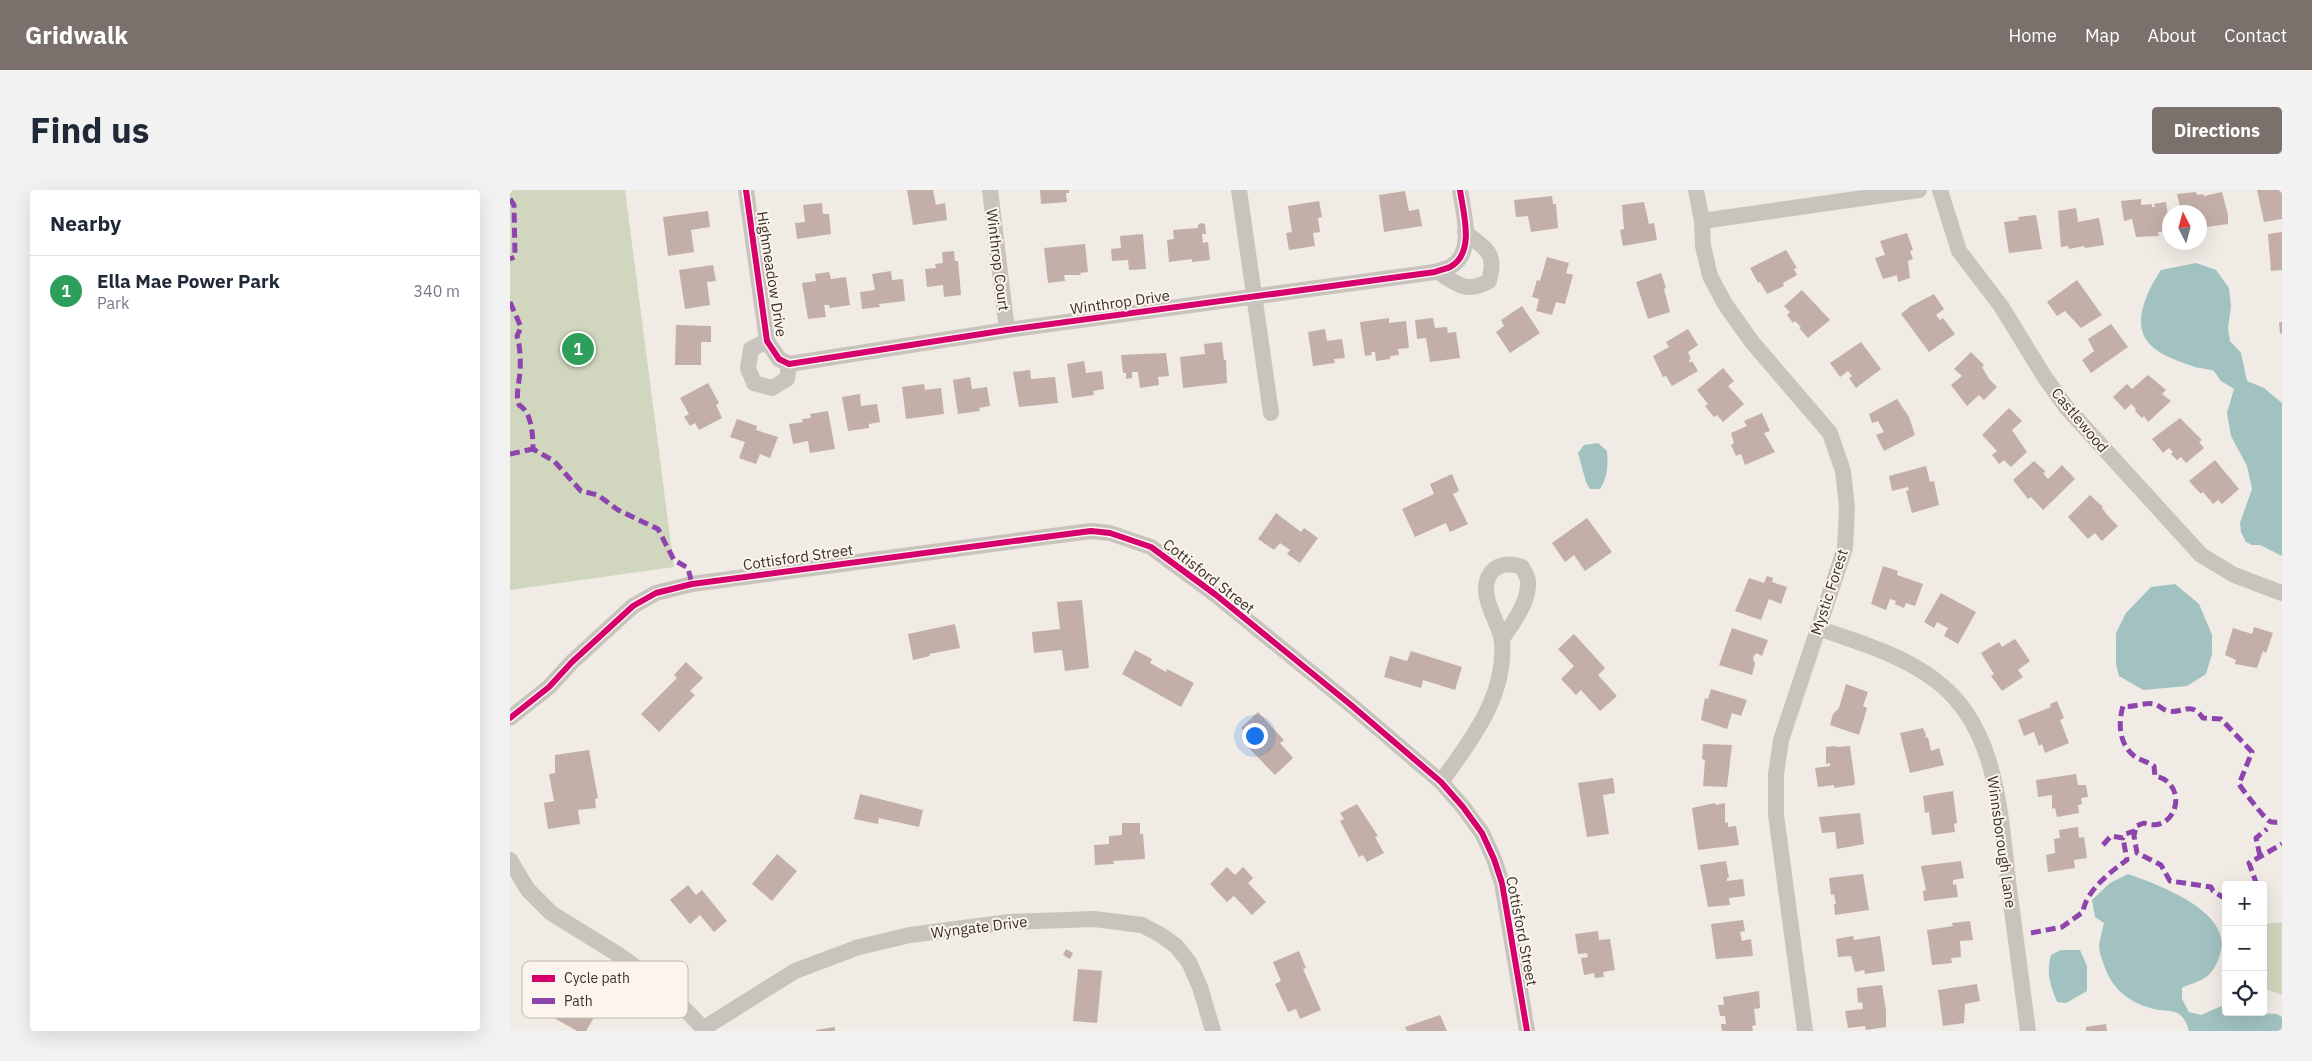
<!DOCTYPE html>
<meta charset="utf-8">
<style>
:root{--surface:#fff;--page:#f2f2f3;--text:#1f2937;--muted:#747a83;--line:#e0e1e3;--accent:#7a716c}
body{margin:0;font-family:"IBM Plex Sans",sans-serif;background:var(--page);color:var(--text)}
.controls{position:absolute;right:15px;bottom:15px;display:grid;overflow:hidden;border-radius:5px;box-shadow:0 5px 20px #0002}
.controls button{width:45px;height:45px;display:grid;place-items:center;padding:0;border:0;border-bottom:1px solid var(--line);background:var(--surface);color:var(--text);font:25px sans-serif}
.compass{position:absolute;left:1652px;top:15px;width:45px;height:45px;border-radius:50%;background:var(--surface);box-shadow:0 5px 20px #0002;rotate:354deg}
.you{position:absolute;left:744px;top:545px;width:18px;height:18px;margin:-12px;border:4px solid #fff;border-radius:50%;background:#1a73e8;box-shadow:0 0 0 8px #1a73e833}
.badge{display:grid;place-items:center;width:32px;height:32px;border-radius:50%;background:var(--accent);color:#fff;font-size:16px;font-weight:700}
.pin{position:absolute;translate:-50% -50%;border:2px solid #fff;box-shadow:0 1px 5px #0006}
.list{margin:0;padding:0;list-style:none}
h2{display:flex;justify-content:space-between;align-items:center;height:65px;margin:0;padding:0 20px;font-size:21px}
h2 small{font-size:16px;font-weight:400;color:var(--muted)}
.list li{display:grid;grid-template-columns:32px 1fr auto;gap:15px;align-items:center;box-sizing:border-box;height:70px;padding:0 20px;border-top:1px solid var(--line)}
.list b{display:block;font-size:19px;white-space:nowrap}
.list p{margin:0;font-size:16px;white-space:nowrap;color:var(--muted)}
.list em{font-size:16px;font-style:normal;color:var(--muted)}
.icon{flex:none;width:28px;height:28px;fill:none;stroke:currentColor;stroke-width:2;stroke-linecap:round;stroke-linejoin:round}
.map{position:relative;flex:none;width:1772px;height:841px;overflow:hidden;border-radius:5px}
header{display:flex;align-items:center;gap:30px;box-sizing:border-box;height:70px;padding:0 25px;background:var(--accent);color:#fff}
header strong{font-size:24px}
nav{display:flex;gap:28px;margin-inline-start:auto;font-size:18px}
.intro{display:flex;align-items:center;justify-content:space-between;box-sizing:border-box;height:120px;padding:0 30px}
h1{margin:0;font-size:35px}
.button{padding:12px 22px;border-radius:5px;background:var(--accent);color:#fff;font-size:18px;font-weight:700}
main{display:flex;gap:30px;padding:0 30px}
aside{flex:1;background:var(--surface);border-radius:5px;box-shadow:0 5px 20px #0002}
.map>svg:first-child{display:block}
.green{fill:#d1d6bf}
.water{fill:#a1c2c1}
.building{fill:#c3afa7}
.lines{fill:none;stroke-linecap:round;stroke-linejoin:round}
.street{stroke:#c9c3be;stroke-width:16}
.quiet{stroke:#8e44ad;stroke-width:5;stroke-dasharray:10 5;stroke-linecap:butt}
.cycleway-casing{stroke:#fbf5ee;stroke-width:9}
.cycleway{stroke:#d6006c;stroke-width:6}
.labels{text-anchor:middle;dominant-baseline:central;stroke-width:4;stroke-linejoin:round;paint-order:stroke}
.street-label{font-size:15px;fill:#3b302b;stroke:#fbf5ee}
.key{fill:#fbf5ee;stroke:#c1bab4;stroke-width:1}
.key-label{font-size:14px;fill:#3b302b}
</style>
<header>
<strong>Gridwalk</strong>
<nav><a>Home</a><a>Map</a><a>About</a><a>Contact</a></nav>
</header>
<div class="intro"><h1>Find us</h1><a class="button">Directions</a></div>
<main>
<aside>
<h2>Nearby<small></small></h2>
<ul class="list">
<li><span class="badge" style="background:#2e9e5b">1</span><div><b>Ella Mae Power Park</b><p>Park</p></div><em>340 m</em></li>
</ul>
</aside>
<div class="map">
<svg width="1772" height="841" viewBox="0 0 1772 841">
<rect width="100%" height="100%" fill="#f0ebe5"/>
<!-- green -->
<g class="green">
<polygon points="0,0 115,0 164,377 0,400"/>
<polygon points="1772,732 1772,805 1753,798 1753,734"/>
</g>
<!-- water -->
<g class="water">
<path d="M1686,73L1706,80L1719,98L1721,117L1718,138L1720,151L1731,163L1737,191L1754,198L1772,213V366L1750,355H1742L1736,352L1731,342L1730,333L1742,299L1737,276L1721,246L1717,223L1724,199L1711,191L1704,181C1697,178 1689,179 1682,176C1668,171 1647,164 1638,152C1621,132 1639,98 1651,80Z"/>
<path d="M1088,253L1097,261C1098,275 1098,286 1090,299H1080L1076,292L1068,263L1074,255Z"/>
<polygon points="1665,394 1689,414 1702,445 1702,464 1696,484 1677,496 1633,500 1609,486 1606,474 1606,443 1616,423 1641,397"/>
<path d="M1618,684C1649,695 1724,722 1710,764C1708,772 1703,782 1696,787C1690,792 1679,794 1672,798V809L1679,822L1691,825L1716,814V822L1767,824L1772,827V841H1679C1671,814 1659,824 1640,818C1616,811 1600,796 1593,772C1591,767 1589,761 1589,756C1590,749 1592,741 1594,733L1585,727L1582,710L1600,693Z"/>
<path d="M1551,760H1570L1577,776V801L1556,813L1547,812C1540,795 1536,783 1541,765Z"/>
</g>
<!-- building -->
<g class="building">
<polygon points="397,0 423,0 426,15 435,13 437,30 403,35"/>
<polygon points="530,0 559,0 559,3 556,3 557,12 531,14"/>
<polygon points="1747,0 1772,0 1772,29 1754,32"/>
<polygon points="895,1 899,21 909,19 912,36 874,42 869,5"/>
<polygon points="1686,2 1687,5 1693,4 1694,6 1712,2 1718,25 1718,34 1690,38 1690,22 1671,22 1667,4"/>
<polygon points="1042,6 1043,14 1046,14 1048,38 1021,42 1018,26 1006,27 1004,10"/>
<polygon points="1631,9 1631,15 1642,14 1642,17 1645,17 1644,14 1656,12 1660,41 1648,42 1649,46 1626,47 1622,29 1614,31 1611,11"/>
<polygon points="809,11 812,27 808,28 810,42 803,43 805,56 779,60 776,43 782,42 778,16"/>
<polygon points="1134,12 1139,34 1144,33 1147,50 1113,56 1110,40 1114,39 1112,15"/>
<polygon points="312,13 313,24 319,24 321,44 287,49 285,33 295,32 293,15"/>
<polygon points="1566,18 1568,32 1589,28 1594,55 1575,58 1574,56 1559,59 1558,56 1551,57 1548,21"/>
<polygon points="198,21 200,37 181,40 184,62 158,66 153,27"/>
<polygon points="1526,25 1532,59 1499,63 1494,32 1509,30 1508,27"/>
<polygon points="691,33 695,34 696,44 692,44 693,53 698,52 700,70 682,72 682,69 659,72 657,50 664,49 663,40 688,38 688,35"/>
<polygon points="1772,42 1772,80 1761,81 1758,44"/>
<polygon points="1397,43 1403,60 1400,61 1403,69 1398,71 1400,88 1388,92 1387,85 1373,89 1365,68 1375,65 1370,51"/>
<polygon points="633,44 636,79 619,80 618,70 602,71 601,59 611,58 610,46"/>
<polygon points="575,54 578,82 570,83 571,85 554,85 555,91 538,93 534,58"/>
<polygon points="1276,60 1287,78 1284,79 1287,85 1273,93 1274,96 1257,104 1250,92 1248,93 1240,78"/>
<polygon points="444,61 445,71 448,71 451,105 434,107 433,95 417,97 415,79 426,78 425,74 433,73 432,62"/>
<polygon points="1037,67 1059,73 1056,83 1063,85 1055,114 1046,112 1042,125 1026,121 1029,109 1022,107 1027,90 1030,91"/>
<polygon points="203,75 206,91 197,92 200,115 175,119 169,80"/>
<polygon points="381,81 382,90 393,89 395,111 369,114 370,117 352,119 350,102 365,100 362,84"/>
<polygon points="319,82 321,89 336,87 340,115 320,118 319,115 314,115 316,127 298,129 292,93 306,91 305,84"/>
<polygon points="1151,83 1156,98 1154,99 1160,122 1138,129 1126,92"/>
<polygon points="1567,90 1592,125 1571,138 1555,121 1547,126 1537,112"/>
<polygon points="1292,100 1320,130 1298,148 1289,138 1291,137 1285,131 1283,133 1277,125 1280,122 1274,116"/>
<polygon points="1424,104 1434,119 1426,125 1430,130 1433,128 1445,144 1419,162 1391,124 1401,116"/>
<polygon points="1012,116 1030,143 1000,163 986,142 994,136 991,130"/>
<polygon points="879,128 879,133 896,131 899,158 888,159 889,165 880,166 880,169 866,171 865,162 861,162 862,165 855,166 850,132"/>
<polygon points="923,128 925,138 937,137 938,143 946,142 950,168 920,172 916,148 907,149 905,130"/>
<polygon points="1769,132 1772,132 1772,143 1770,144"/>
<polygon points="1601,134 1618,157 1581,183 1572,170 1584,161 1578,149"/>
<polygon points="166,135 201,136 201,152 191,152 191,175 165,175"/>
<polygon points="815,139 817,151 832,149 835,168 824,169 825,173 803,176 798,142"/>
<polygon points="1178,139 1188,155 1178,162 1181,169 1179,170 1180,173 1182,171 1188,181 1162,196 1156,186 1153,187 1143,166 1159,157 1156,152"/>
<polygon points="712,152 714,170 716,170 717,193 673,198 670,167 695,164 694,154"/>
<polygon points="1351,152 1371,179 1346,198 1339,188 1342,186 1338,181 1330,187 1320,173"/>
<polygon points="1461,162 1474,175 1472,177 1479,189 1487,197 1474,210 1469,205 1457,216 1441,195 1452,186 1444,179"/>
<polygon points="656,163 659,186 648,187 649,195 630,198 628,182 622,182 622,188 616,189 616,183 613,183 611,165"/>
<polygon points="574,171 576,183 592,181 594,199 583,201 584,205 562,208 557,174"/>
<polygon points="1213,178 1224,191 1218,196 1234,214 1213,232 1207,225 1204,227 1195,216 1198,214 1187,200"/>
<polygon points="520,180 521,189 545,187 548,213 509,217 503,182"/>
<polygon points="1638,185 1656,200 1652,204 1661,211 1638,232 1634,226 1632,228 1625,221 1626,219 1621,214 1615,220 1603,207 1617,194 1622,199"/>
<polygon points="460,187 462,199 477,197 480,216 469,218 470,221 448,224 443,190"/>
<polygon points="198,193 209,213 206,215 212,228 189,240 185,233 180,236 174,227 179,224 170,208"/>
<polygon points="414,194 415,200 431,198 434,224 396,229 392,197"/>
<polygon points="350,204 351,216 367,214 370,232 359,234 359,238 338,241 332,207"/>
<polygon points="1387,209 1399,227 1405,245 1374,261 1366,245 1374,242 1368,231 1362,233 1359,224"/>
<polygon points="1499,218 1512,231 1502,240 1517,262 1501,277 1494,270 1489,274 1482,265 1487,261 1472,245"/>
<polygon points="318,221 325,259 300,263 298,251 283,254 279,234 293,232 292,229 301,228 300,224"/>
<polygon points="1252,223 1260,241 1254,243 1265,262 1235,275 1231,264 1226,266 1221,255 1224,253 1221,243 1237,236 1234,231"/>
<polygon points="1670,228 1692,250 1689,252 1694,258 1676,273 1671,267 1667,270 1661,264 1663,262 1659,258 1653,263 1642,249"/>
<polygon points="227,229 247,236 246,240 268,247 260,268 250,264 246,274 229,268 235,252 220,247"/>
<polygon points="1705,270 1729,299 1712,314 1708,310 1703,314 1693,302 1691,304 1679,291"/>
<polygon points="1524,271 1536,282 1533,283 1538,289 1552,275 1565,289 1533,320 1521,307 1518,309 1503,290"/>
<polygon points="1416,276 1420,292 1424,291 1429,315 1402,323 1396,301 1399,300 1398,297 1382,301 1379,286"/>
<polygon points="942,284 949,301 943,304 958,334 940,342 936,333 905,347 892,319 924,304 920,294"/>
<polygon points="1580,305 1593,317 1592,318 1598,326 1608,336 1592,351 1585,343 1578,349 1558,327"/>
<polygon points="766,323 791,342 794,338 808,348 790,373 777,364 780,360 770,353 764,360 748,349"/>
<polygon points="1077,328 1102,362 1075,381 1064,365 1055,372 1042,353"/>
<polygon points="1373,376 1388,381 1387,385 1413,394 1405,416 1396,413 1394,418 1385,414 1386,411 1380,409 1376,420 1361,414"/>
<polygon points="1257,386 1263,388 1262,392 1277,397 1271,414 1259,409 1251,430 1225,421 1239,388 1254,393"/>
<polygon points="1431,403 1466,422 1448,454 1434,446 1438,438 1434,436 1427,432 1424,438 1414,432"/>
<polygon points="572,410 579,478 555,481 552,460 524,463 522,442 550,439 547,412"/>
<polygon points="445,434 450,458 419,464 420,466 403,470 398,444"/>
<polygon points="1744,437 1763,443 1756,463 1753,461 1747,478 1725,474 1726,470 1715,465 1723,438 1742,444"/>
<polygon points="1222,438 1258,450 1252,466 1246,463 1243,468 1245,474 1242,485 1209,475"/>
<polygon points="1064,444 1095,478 1088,485 1107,506 1090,521 1071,500 1066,505 1051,489 1064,476 1048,459"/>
<polygon points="1505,449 1520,471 1508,480 1513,487 1492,501 1481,486 1484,484 1471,463 1489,452 1492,457"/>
<polygon points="625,460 642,469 640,473 656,482 657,479 684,493 671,517 612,484"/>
<polygon points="901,461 952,477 945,500 913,490 911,498 874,487 880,466 897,471"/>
<polygon points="176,472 193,488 180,501 185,505 149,542 131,524 167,488 164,485"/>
<polygon points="1336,494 1358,502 1353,516 1357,518 1349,545 1320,535 1323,524 1329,518"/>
<polygon points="1201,499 1237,510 1231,526 1222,523 1217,539 1191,530 1195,508 1198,509"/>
<polygon points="1547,511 1554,528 1550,530 1559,553 1535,563 1532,554 1529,556 1524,542 1514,546 1508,530 1541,517 1540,514"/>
<polygon points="748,522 774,550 770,553 783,568 765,585 736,555 742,549 731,538"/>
<polygon points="1413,538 1416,545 1415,548 1418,547 1421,561 1429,558 1434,575 1400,583 1390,543"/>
<polygon points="1193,554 1222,555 1217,597 1193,596 1195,570 1192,569"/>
<polygon points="1325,556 1326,557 1340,556 1345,593 1344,595 1324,598 1324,595 1308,597 1305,578 1320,576 1320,573 1316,574 1316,557"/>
<polygon points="79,560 88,608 85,609 86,618 68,620 70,634 38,639 34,613 44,611 39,584 45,583 45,565"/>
<polygon points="1566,584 1568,595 1576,595 1578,607 1571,608 1572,614 1568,615 1569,623 1547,627 1545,618 1542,619 1542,605 1528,607 1526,590"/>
<polygon points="1103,588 1105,603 1093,605 1099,644 1077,647 1068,593"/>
<polygon points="1443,601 1447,633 1444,634 1445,642 1422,645 1419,622 1415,623 1413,606"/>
<polygon points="350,604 413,620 409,637 369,628 368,634 344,629"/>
<polygon points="1205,613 1206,615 1215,613 1215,633 1218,632 1218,637 1226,636 1229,655 1188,660 1182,618"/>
<polygon points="847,614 868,646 865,647 874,663 857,672 853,665 849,667 830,631 834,629 830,623"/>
<polygon points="1350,623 1354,654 1327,659 1325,642 1312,643 1309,627"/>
<polygon points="612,633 630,633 630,644 633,644 635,669 603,671 604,674 585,675 584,655 599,654 599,646 612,645"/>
<polygon points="1568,637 1569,648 1574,647 1577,668 1564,670 1565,678 1538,682 1536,665 1545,663 1544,649 1550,648 1549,640"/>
<polygon points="267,664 287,681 262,711 242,694"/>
<polygon points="1216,671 1219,688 1217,688 1217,691 1233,689 1235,706 1219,708 1220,715 1198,717 1190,675"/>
<polygon points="1451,671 1454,688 1443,690 1443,695 1446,694 1448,707 1414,711 1413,701 1416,700 1411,676"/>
<polygon points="717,677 725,685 733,677 743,688 738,693 756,712 742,725 724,706 717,712 700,694"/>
<polygon points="1353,684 1359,720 1325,725 1324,714 1326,714 1324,704 1321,705 1319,688"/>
<polygon points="178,695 186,705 192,700 217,731 204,742 190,725 180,734 160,710"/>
<polygon points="1233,730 1235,741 1230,742 1232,751 1241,749 1243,766 1206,769 1201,734"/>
<polygon points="1460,731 1463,750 1450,751 1451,767 1441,768 1442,773 1422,775 1417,740 1443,736 1442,733"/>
<polygon points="1088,741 1089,750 1100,749 1105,780 1093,782 1094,787 1085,788 1084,783 1074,785 1071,768 1078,767 1077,763 1068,764 1065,744"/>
<polygon points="1343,746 1344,750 1370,746 1375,781 1355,784 1354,780 1345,782 1341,766 1328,767 1326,749"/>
<polygon points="556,759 563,763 560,769 553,765"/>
<polygon points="789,761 796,778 793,779 811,820 790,829 786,819 778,822 765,794 771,791 763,772"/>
<polygon points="568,779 592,781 587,833 563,831"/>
<polygon points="1467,794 1470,811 1455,814 1454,833 1433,836 1428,800"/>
<polygon points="1372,795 1376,821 1376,837 1356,840 1355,836 1338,838 1335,821 1353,819 1352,812 1348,813 1347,798"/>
<polygon points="45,800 86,824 76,841 67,841 32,821"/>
<polygon points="1249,801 1250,818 1244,819 1246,835 1242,836 1243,841 1212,841 1211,834 1216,834 1215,826 1210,826 1208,815 1214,815 1213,807"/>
<polygon points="930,825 937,841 897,841 895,837"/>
<polygon points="1596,834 1597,841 1576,841 1576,837"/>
<polygon points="325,837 325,841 306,841 306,840"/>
</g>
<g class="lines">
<!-- street -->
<g class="street">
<path d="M236,0L257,151L269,169L279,174L497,140L925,82C930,80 936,79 940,77C966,63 953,22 950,0"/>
<polyline points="480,0 497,140"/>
<polyline points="729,0 761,223"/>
<polyline points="1186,0 1192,31 1193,56 1200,86 1215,114 1242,152 1320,243 1333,281 1337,318 1335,358 1271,550 1266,584 1266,625 1295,841"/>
<polyline points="1430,0 1449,61 1491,116 1534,186 1556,217 1691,365 1724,385 1772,403"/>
<polyline points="1192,31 1409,0"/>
<path d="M927,81C947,94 956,104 979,91C987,61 976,60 955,42"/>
<polyline points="257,151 241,159 238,178 244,193 262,198 277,189 279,174"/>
<path d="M1308,438C1347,452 1391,464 1425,490C1489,537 1490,627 1499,698C1505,746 1512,793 1518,841"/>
<polyline points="0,528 39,497 62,472 123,416 146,403 182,394 550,345 581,341 600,343 641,357 706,405 841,515 931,592 953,617 972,643 984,669 992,693 1017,841"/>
<path d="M931,592C961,550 996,507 992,452C990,432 968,407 979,386C985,373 1001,373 1012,377C1014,381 1018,387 1018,392C1019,412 1003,433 992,449"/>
<polyline points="0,670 18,700 41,723 109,765 155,799 196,841"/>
<polyline points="194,838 285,781 349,757 400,745 499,732 584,729 632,735 651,745 666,756 679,772 690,797 703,841"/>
</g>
<!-- quiet -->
<g class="quiet">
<polyline points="0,9 4,15 5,67 0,69"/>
<path d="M0,112L11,137L7,146C11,159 11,177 9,190C8,200 6,205 9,215C22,222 23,246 23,259L44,271L71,301L88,305L108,320L148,339L164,370L178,378L182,394"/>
<polyline points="0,264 23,259"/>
<polyline points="1593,655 1601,646 1613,648 1615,644 1625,641"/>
<polyline points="1750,666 1746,648 1757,639"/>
<polyline points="1747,695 1739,673 1772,654"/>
<path d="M1716,709L1703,701L1701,697L1660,691L1651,675L1627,663L1624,646L1626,636L1634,633C1667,645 1680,593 1645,586L1644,576C1637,571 1628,570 1623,565C1609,553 1608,533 1613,516C1624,518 1634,512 1644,514C1649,515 1653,520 1658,521C1674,524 1680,510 1693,528L1711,529L1742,562L1729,594C1731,598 1756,630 1759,631C1763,633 1768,632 1772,632"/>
<path d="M1521,743L1552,737L1573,722C1575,702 1601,681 1617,670L1613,648"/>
</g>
<!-- cycleway casing -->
<g class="cycleway-casing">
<g id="cycleway">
<path d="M236,0L257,151L269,169L279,174L497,140L925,82C930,80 936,79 940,77C966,63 953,22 950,0"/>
<polyline points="0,528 39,497 62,472 123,416 146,403 182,394 550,345 581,341 600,343 641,357 706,405 841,515 931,592 953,617 972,643 984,669 992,693 1017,841"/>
</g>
</g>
<!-- cycleway -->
<use href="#cycleway" class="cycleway"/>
</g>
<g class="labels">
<!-- street labels -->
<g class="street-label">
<text transform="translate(488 70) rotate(83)">Winthrop Court</text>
<text transform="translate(262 84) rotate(81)">Highmeadow Drive</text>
<text transform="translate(610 112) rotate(-8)">Winthrop Drive</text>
<text transform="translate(1570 230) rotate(50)">Castlewood</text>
<text transform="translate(288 367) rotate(-8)">Cottisford Street</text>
<text transform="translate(699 386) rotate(38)">Cottisford Street</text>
<text transform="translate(1319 402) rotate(-72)">Mystic Forest</text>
<text transform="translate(1492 652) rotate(82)">Winnsborough Lane</text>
<text transform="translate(469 737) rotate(-7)">Wyngate Drive</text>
<text transform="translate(1012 741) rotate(79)">Cottisford Street</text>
</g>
</g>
<!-- legend -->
<rect x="12" y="771" width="166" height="57" rx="8" class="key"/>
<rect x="22" y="785" width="23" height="7" fill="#d6006c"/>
<rect x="22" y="808" width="23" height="6" fill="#8e44ad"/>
<g class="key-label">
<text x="54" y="793">Cycle path</text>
<text x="54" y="816">Path</text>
</g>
</svg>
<div class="controls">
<button>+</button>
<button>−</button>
<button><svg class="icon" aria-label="locate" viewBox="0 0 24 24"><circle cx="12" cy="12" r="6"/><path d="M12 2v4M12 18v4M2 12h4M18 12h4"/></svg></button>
</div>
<svg class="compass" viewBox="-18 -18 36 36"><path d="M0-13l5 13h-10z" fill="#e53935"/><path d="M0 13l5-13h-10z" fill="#747a83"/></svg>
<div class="you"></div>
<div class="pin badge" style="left:68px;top:159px;background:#2e9e5b">1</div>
</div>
</main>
